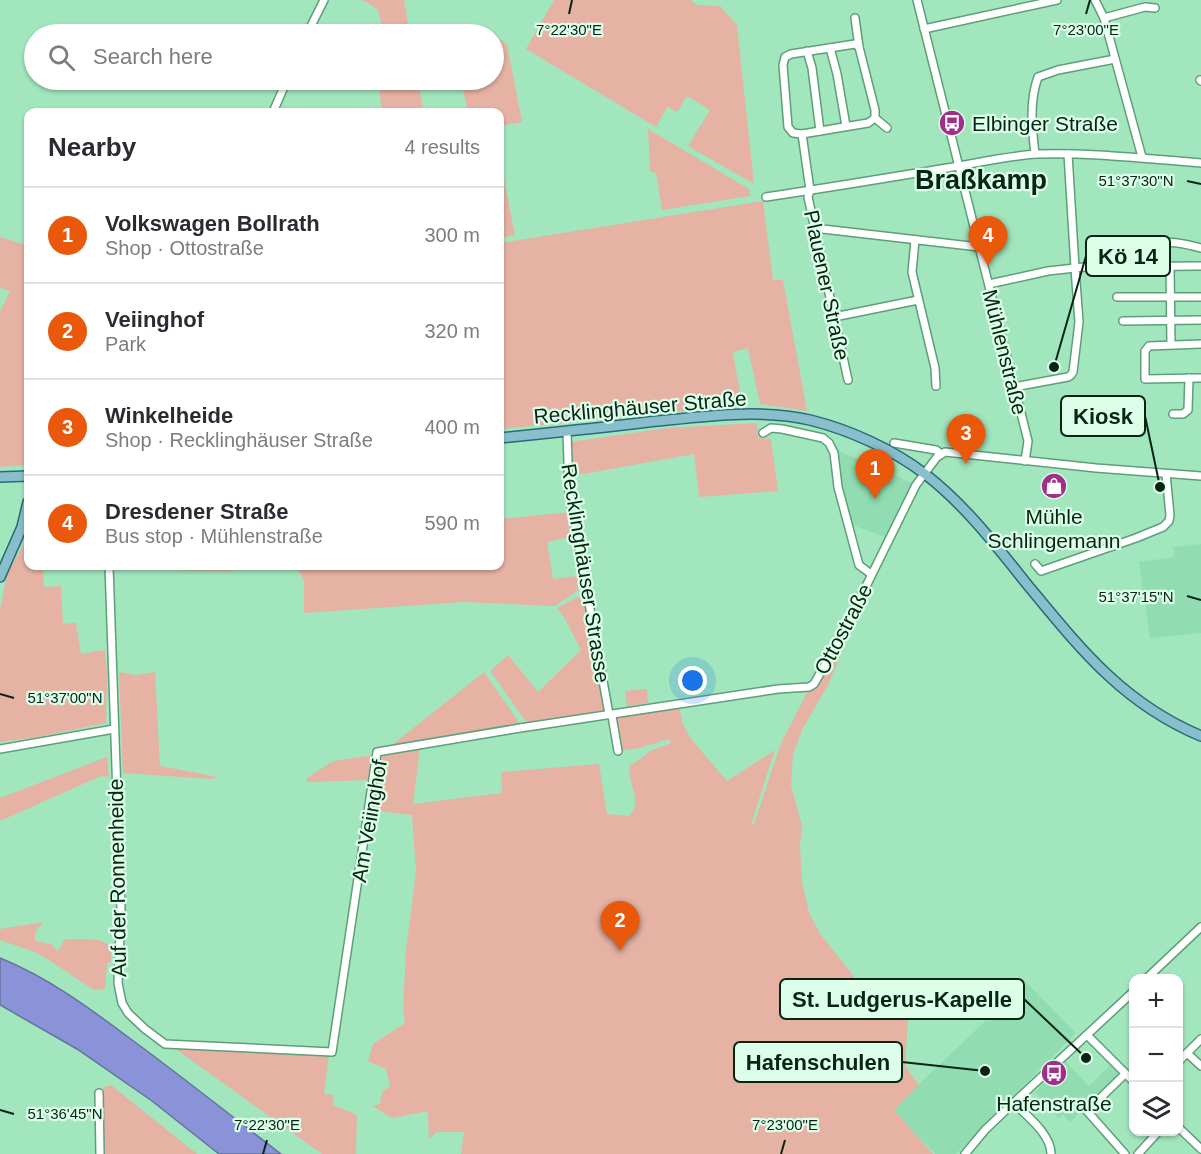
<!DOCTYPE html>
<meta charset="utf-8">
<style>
:root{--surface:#fff;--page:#f7f7f7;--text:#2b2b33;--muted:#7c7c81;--line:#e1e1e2;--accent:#ea580c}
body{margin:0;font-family:Arial,sans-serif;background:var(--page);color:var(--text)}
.controls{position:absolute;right:18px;bottom:18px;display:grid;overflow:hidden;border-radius:12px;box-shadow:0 2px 4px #0004}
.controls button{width:54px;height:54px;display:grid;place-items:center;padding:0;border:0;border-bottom:2px solid var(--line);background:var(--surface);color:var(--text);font:30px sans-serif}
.you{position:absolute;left:693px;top:681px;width:21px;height:21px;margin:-15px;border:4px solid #fff;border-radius:50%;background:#1a73e8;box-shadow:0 0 0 9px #1a73e833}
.badge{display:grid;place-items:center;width:39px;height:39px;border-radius:50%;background:var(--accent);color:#fff;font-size:20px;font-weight:700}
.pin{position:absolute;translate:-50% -50px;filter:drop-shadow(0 2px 3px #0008)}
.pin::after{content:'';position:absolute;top:32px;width:21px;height:18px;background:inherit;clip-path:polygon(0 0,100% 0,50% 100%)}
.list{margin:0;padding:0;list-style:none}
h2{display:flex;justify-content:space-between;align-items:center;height:78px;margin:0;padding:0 24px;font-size:26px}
h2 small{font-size:20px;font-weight:400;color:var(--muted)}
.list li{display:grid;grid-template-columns:39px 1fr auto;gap:18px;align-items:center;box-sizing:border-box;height:96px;padding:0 24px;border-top:2px solid var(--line)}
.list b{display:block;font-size:22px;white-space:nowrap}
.list p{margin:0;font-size:20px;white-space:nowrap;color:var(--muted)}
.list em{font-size:20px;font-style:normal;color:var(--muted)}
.icon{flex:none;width:33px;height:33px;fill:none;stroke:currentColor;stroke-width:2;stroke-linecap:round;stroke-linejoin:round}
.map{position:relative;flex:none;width:1201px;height:1154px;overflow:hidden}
.search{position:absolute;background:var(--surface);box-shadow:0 2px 4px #0004;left:24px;top:24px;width:480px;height:66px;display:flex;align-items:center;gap:15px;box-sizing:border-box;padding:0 21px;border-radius:33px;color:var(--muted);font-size:22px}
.panel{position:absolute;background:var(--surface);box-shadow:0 2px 4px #0004;left:24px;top:108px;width:480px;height:462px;border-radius:12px}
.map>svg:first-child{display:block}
.built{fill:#91ddb1}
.green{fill:#e5b2a3}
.water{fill:#8a93d8;stroke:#63729e;stroke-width:1.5}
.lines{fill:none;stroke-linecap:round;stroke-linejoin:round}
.minor-casing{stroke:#5d9f79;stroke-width:10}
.major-casing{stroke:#286c76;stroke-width:12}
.minor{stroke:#fff;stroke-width:7}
.major{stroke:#89becc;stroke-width:9}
.ticks{fill:none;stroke:#072415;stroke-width:2}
.labels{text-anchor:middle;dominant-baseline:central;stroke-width:4.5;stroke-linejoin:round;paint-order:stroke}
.poi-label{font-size:21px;fill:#072415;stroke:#ddffe9}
.street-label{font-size:21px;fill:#072415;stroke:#ddffe9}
.district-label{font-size:27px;font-weight:bold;fill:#072415;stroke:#ddffe9}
.ticks-label{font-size:15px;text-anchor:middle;fill:#072415;stroke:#ddffe9;stroke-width:4.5;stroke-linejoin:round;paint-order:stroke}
.leader{fill:none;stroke:#072415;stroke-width:2}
.callout-dot{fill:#072415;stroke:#ddffe9;stroke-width:2}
.callout{fill:#ddffe9;stroke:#072415;stroke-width:2}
.callout-label{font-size:22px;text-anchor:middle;font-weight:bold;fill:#072415}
</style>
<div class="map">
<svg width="1201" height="1154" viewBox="0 0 1201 1154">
<rect width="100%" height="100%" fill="#a2e6be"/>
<!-- built -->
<g class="built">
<polygon points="832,448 912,483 887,538 847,523"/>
<polygon points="1201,544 1201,633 1150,638 1139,562 1174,557 1173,547"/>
<polygon points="1026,982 1076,1033 956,1154 935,1154 892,1110"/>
<polygon points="1066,1062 1089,1086 1110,1065 1119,1075 1070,1122 1063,1114 1059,1118 1035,1092"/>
</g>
<!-- green -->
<g class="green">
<polygon points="360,0 404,0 410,34 384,34 378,10 365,1"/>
<polygon points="554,0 691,0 697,5 720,6 737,25 754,184 688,146 710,110 687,96 677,112 667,107 656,127 526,49"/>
<polygon points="494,36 507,44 522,122 500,126 500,112 468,112 461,80 494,80"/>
<polygon points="378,80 418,80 423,107 391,112 382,112"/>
<polygon points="648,129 749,189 750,196 662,210 656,173 650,171"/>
<polygon points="500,158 515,235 500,238"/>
<polygon points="763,201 773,280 783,280 807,411 760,404 748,348 733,352 742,405 500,429 500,243"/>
<polygon points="0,237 28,246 28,465 0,467 0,311 10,291 0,288"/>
<polygon points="757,423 758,438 771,439 778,491 699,497 694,454 572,476 570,442 667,428"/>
<polygon points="571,512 576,536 547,542 553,579 584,575 577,591 555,606 463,602 304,613 304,580 296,567 281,566 500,566 500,519"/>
<polygon points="28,536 28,566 47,566 48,567 43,568 44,587 61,586 63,624 76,623 81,654 105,650 107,672 106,723 38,737 0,742 0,610 7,574"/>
<polygon points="168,566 253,566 230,571 168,570"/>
<polygon points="581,595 585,598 606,708 603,713 527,723 491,672 491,670 508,655 538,692 581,650 564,617 557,608"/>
<path d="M862,596L864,599L828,685L803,728L793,754L791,785L802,826L800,846L802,882L809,913L821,935L871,998L879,1001L910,985L905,1066L919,1085L894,1110L933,1154H461L464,1132H437L429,1139L428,1111L392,1118L373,1106L380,1104L382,1092L390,1086L386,1069L368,1061L373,1044L405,1023L403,1011L406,950L416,871L412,815L369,810L379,754L420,748L413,804L502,793L501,772L599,764L607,814L629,816C642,805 631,788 630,775C629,771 630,768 630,765L636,762L650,751L671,743L669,739L639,748L619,751L613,716L679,706L682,722L691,739L727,781L775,750L751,824H754L781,743L810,687Z"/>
<polygon points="119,672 136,675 155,672 160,766 218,777 211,779 123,773"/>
<polygon points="484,672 518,721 519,726 392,745"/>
<polygon points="647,689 648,703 627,706 625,691"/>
<polygon points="374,755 371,780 307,782 307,778 333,761"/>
<polygon points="107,757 109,777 102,776 92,780 0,821 0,798"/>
<path d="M43,922L35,932V941L51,944L58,951L65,939C76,940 106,936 110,948C112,952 111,958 111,962L107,963L105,989L94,990L49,960L35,952L0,940V929Z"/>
<polygon points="170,1045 329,1054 324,1094 334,1095 333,1105 357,1115 356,1154 322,1154"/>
<polygon points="111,1085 197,1154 103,1154 101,1092 104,1087"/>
</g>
<!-- water -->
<path class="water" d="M0,958C47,977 88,1007 128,1037C180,1075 230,1115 281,1154H219L152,1101L77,1049L0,1005Z"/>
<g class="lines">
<!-- minor casing -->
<g class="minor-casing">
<g id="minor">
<polyline points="917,0 1028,441 1025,461"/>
<polyline points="1095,0 1104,18 1142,157"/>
<polyline points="855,18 859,47 875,110 875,118"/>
<polyline points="1104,18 1145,7 1155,8"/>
<polyline points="924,29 1057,0"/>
<polyline points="307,34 324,0"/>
<polyline points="830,48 837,74 846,126"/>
<polyline points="807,51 812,68 820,131"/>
<polyline points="1200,80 1201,81"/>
<polyline points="273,112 287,80"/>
<polyline points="802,134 868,123 875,118 887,128"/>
<path d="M1035,154C1032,128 1029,102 1038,77L1058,70L1115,59"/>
<path d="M766,197C826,188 886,178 947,168C977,163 1006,156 1037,154C1092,152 1146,159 1201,163"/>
<polyline points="814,228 979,247"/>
<polyline points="915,240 912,272 935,368 936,386"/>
<path d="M1150,266C1150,261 1150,255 1153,251C1162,236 1187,245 1201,248"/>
<polyline points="1170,266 1171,344"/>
<polyline points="989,284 1048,271 1084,267 1201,266"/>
<polyline points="1117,297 1201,297"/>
<polyline points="834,317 918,300"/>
<polyline points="1123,321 1201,320"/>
<polyline points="1201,344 1149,346 1145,351 1145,379 1201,378"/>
<polyline points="848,380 808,197 810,190 802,134 793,133 788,127 783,65 785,57 791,54 855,44 859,47"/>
<polyline points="1014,387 1068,377 1071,375 1073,372 1079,322 1075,268 1068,154"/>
<polyline points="1173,414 1183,414 1188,410 1189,378"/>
<polyline points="567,431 569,493 609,714 612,716 618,751"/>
<polyline points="763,433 771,428 782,429 823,438 829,443 834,453 838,487 859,565 871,574"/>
<polyline points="894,443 936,450 941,454"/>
<polyline points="1035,564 1041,571 1136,538 1163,527 1169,521 1170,515 1166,474"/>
<polyline points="109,566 121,909 118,983 122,1003 128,1013 145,1029 165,1044 332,1052 377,752 520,728 778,689 809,687 814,684 843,633 916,485 937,457 945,452 1096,468 1201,476"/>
<polyline points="0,749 114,729"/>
<polyline points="1147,978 1201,927"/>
<polyline points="1087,1035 1134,1082"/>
<polyline points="1187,1053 1201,1066"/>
<polyline points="1178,1062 1201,1039"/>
<polyline points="99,1093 100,1154"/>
<path d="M1014,1103C1027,1116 1051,1134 1051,1154"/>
<polyline points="1178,1127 1201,1149"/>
<polyline points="965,1154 985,1130 1007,1109 1134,991"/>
<polyline points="1125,1154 1087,1111 1125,1074"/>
<polyline points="1138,1154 1158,1132"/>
</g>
</g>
<!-- major casing -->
<g class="major-casing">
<g id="major">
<path d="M500,438C549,433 599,428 648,422C700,417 759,408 810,420C850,430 892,449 925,474C964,504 995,544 1026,583C1079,647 1122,703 1201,736"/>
<polyline points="0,477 28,476"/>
<polyline points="0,577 22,527 28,502"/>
</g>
</g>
<!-- minor -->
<use href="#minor" class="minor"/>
<!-- major -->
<use href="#major" class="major"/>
</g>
<!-- ticks -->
<path class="ticks" d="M569,14L572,0M1086,14L1090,0M1187,181L1201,184M1187,596L1201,600M0,694L14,698M0,1110L14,1114M263,1154L267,1140M781,1154L785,1140"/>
<!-- icons -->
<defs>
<g id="bus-disc" transform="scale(1.35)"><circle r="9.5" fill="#a12e89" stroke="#ddffe9"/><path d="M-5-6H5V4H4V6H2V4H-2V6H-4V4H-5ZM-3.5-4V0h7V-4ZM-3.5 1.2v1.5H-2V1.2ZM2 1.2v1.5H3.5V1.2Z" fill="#fff"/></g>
<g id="shop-disc" transform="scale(1.35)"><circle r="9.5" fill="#a12e89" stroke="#ddffe9"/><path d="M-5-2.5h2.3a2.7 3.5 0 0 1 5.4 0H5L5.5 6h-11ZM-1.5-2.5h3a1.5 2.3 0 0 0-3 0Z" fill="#fff"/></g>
</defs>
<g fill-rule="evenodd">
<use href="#bus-disc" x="952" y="123"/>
<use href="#shop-disc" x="1054" y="486"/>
<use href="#bus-disc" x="1054" y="1073"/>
</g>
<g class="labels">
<!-- poi labels -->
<g class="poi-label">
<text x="972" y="123" text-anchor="start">Elbinger Straße</text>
<text x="1054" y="516">Mühle<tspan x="1054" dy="24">Schlingemann</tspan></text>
<text x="1054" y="1103">Hafenstraße</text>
</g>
<!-- street labels -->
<g class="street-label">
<text transform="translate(827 285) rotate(78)">Plauener Straße</text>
<text transform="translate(1005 352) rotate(76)">Mühlenstraße</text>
<text transform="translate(640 407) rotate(-5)">Recklinghäuser Straße</text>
<text transform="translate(586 573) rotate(81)">Recklinghäuser Strasse</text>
<text transform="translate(843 629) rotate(-62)">Ottostraße</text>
<text transform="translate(369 821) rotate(-80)">Am Veiinghof</text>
<text transform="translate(117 878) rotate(-91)">Auf der Ronnenheide</text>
</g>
<!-- district labels -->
<g class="district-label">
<text x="981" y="180">Braßkamp</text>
</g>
</g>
<g class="ticks-label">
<text x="569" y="35">7°22'30"E</text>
<text x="1086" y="35">7°23'00"E</text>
<text x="1136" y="186">51°37'30"N</text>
<text x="1136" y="602">51°37'15"N</text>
<text x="65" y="703">51°37'00"N</text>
<text x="65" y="1119">51°36'45"N</text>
<text x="267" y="1130">7°22'30"E</text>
<text x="785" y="1130">7°23'00"E</text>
</g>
<!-- callouts -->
<path class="leader" d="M1054 367L1086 256M1160 487L1145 416M1086 1058L1024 999M985 1071L902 1062"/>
<g class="callout-dot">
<circle cx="1054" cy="367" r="6"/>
<circle cx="1160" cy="487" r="6"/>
<circle cx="1086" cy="1058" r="6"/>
<circle cx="985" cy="1071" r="6"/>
</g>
<g class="callout">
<rect x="1086" y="236" width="84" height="40" rx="6"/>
<rect x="1061" y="396" width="84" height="40" rx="6"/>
<rect x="780" y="979" width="244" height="40" rx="6"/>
<rect x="734" y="1042" width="168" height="40" rx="6"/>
</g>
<g class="callout-label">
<text x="1128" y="264">Kö 14</text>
<text x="1103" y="424">Kiosk</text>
<text x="902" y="1007">St. Ludgerus-Kapelle</text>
<text x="818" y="1070">Hafenschulen</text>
</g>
</svg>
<div class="controls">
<button>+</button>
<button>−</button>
<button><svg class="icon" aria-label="layers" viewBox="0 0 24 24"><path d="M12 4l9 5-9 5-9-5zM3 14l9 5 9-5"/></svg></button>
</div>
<div class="you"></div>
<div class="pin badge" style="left:875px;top:499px">1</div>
<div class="pin badge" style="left:620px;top:951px">2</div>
<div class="pin badge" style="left:966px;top:464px">3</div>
<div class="pin badge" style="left:988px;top:266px">4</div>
<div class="search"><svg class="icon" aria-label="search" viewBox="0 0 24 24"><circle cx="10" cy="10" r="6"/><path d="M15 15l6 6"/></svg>Search here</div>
<section class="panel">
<h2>Nearby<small>4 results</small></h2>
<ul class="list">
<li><span class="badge">1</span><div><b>Volkswagen Bollrath</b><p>Shop · Ottostraße</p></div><em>300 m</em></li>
<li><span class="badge">2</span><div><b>Veiinghof</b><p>Park</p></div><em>320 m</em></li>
<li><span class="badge">3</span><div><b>Winkelheide</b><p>Shop · Recklinghäuser Straße</p></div><em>400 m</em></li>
<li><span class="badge">4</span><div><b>Dresdener Straße</b><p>Bus stop · Mühlenstraße</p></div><em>590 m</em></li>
</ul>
</section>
</div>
